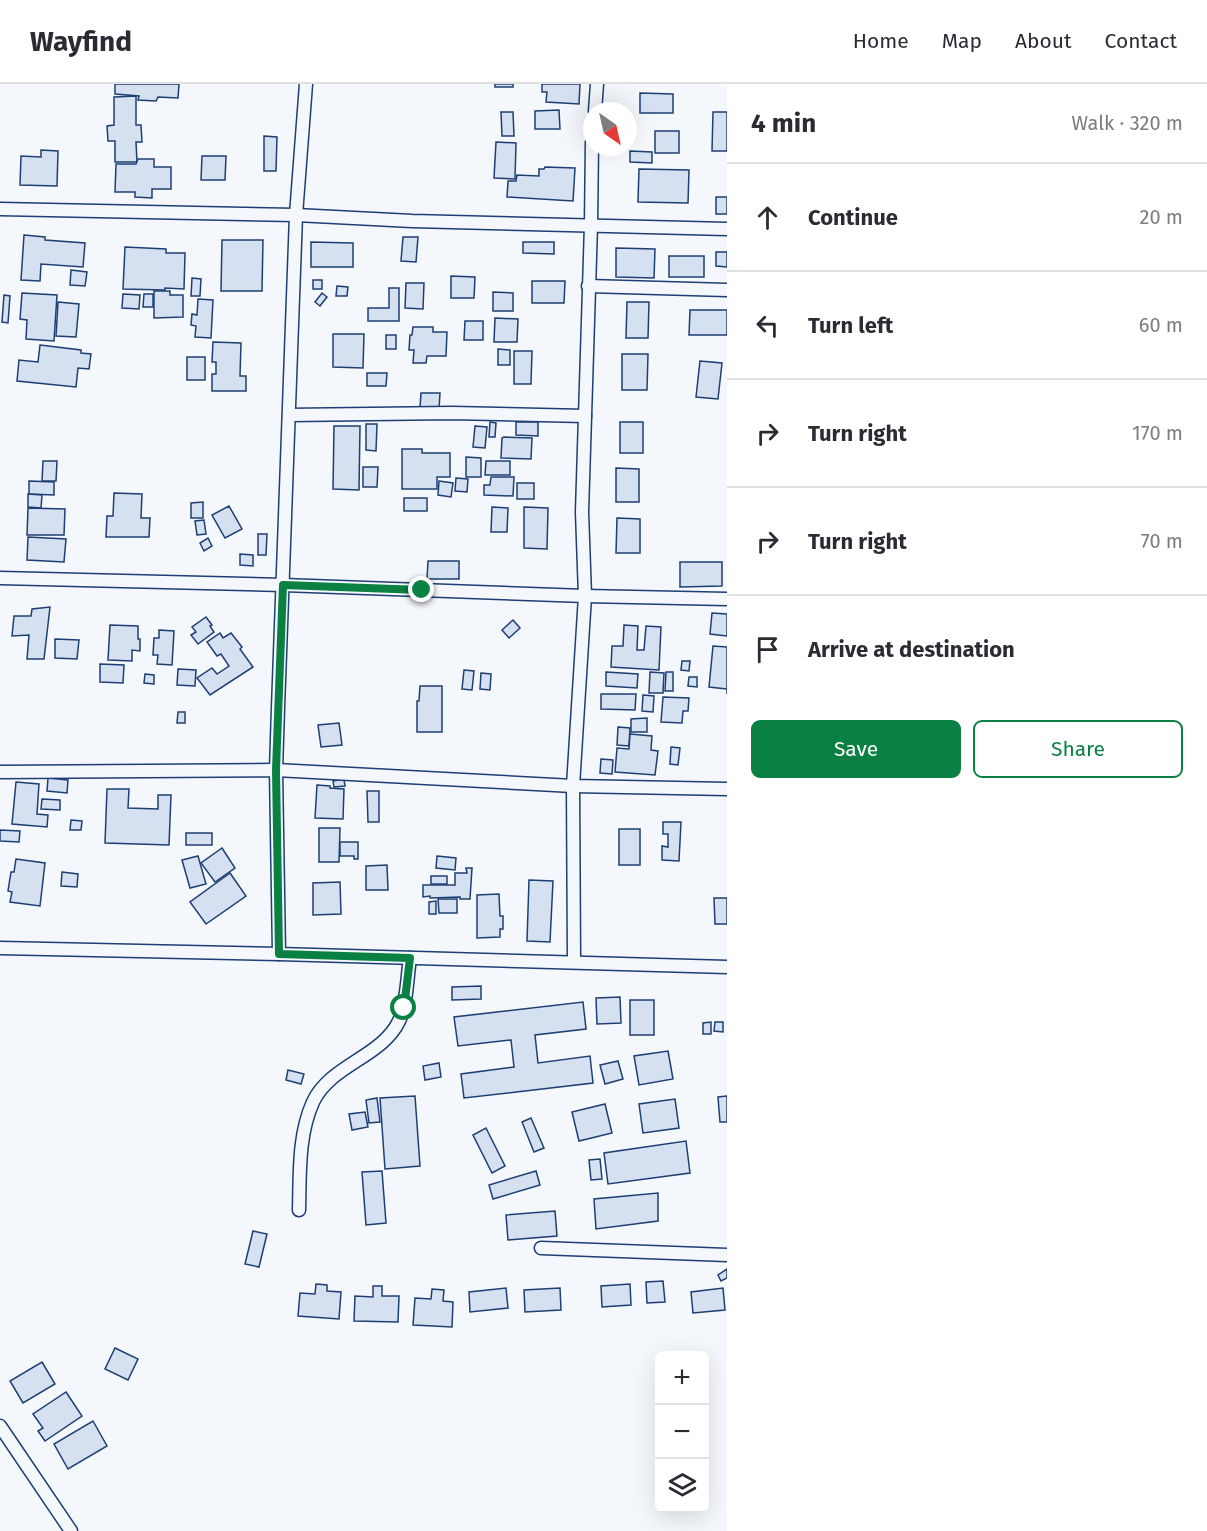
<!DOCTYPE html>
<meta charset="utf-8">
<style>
:root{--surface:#fff;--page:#f2f2f3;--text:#2b2b33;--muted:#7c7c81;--line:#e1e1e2;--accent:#0b8043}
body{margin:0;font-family:"Fira Sans",sans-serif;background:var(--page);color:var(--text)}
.controls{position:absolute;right:18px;bottom:18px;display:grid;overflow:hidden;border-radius:9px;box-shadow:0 6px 24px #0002}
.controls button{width:54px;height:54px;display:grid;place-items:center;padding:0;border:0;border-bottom:2px solid var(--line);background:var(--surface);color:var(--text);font:30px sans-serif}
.compass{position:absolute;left:583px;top:18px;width:54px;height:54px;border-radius:50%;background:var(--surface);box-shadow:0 6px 24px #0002;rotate:146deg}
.stop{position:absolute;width:18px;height:18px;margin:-14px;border:4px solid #0b8043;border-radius:50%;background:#fff}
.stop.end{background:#0b8043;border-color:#fff;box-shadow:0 2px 6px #0008}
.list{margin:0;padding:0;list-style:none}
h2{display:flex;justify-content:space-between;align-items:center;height:78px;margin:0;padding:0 24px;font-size:26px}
h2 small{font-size:20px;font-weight:400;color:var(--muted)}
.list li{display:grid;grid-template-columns:39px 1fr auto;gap:18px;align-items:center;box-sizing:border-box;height:108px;padding:0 24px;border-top:2px solid var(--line)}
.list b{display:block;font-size:22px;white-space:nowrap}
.list em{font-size:20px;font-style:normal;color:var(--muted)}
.actions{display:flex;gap:12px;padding:18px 24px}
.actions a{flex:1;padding:14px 0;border:2px solid var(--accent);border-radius:9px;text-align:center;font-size:21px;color:var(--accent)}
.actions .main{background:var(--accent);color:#fff}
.icon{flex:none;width:33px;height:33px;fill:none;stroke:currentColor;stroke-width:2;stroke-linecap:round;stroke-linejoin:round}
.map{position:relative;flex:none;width:727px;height:1447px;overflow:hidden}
header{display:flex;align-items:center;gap:36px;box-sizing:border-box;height:84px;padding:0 30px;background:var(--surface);border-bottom:2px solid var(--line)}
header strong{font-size:28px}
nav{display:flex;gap:33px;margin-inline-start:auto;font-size:21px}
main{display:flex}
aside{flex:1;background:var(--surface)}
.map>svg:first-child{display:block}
.building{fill:#d5e0f0;stroke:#1d3f73;stroke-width:1.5}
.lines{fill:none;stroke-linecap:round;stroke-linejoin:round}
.street-casing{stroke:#1d3f73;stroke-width:15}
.street{stroke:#f4f7fb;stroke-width:12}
.route{stroke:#0b8043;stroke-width:8}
</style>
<header>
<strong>Wayfind</strong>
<nav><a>Home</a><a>Map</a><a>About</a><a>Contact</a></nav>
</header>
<main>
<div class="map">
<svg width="727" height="1447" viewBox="0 0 727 1447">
<rect width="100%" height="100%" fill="#f4f7fb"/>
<!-- building -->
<g class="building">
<polygon points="115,0 179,0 178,14 158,13 156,17 138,16 139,12 115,10"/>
<rect x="495" y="0" width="18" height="3"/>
<polygon points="542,0 580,0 579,20 546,18 547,8 542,8"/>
<polygon points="640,9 673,10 673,29 640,29"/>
<polygon points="136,12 136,41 141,41 142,58 136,58 137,78 115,78 115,57 108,57 107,42 114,41 114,13"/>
<polygon points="559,26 560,45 535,45 535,27"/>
<polygon points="501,28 513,28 514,52 502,52"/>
<polygon points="713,28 727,28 727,67 712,67"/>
<rect x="655" y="47" width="24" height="22"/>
<polygon points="264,52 277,53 276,87 264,87"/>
<polygon points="496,58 516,59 515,95 494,94"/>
<polygon points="41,66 58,67 57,102 20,101 21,72 41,73"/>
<polygon points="630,67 652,68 652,79 630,78"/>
<polygon points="202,72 226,72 225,96 201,96"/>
<polygon points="138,75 154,75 154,83 171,83 171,105 152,105 152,114 135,113 135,108 115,108 116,80 136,80"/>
<polygon points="545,83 575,84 573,117 507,113 508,97 516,97 517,91 539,92 539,85 544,85"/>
<polygon points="639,85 689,86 688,119 638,118"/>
<rect x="716" y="113" width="11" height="17"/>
<polygon points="24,151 45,153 45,156 85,159 83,183 41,180 40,197 21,196"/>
<polygon points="403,153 418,153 416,178 401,177"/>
<polygon points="222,156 263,156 262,207 221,207"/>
<polygon points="311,158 353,159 353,183 311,183"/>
<polygon points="523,158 554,158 554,170 523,169"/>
<polygon points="125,163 166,165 166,169 185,169 184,205 165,204 165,206 123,205"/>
<polygon points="616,164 655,165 654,194 616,193"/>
<polygon points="716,168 727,168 727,183 716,182"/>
<rect x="669" y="172" width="35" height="21"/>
<polygon points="71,186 87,188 85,202 70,201"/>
<polygon points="451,192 475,193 474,214 451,214"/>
<polygon points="192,194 201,195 200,212 191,212"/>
<rect x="313" y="196" width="9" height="9"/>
<polygon points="532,197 565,197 564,219 532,219"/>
<polygon points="406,199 424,199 423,225 405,224"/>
<polygon points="337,202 348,203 347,212 336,212"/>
<polygon points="389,204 399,204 399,237 368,237 368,224 389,224"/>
<polygon points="154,207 170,207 170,211 183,211 183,233 154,234"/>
<polygon points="493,208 513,209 513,227 493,227"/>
<polygon points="22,209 57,211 54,257 26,255 27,236 20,235"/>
<polygon points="322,209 327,213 320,222 315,218"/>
<polygon points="123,210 140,211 139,225 122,224"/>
<polygon points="144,210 153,210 153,223 143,223"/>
<polygon points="4,211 10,212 8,239 2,238"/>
<polygon points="198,215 213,216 211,254 195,253 196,242 191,241 192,230 197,231"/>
<polygon points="58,218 79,220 76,253 56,252"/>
<polygon points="627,218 649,218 648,254 626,254"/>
<polygon points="690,226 727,226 727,251 689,251"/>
<polygon points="495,234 518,235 517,258 494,258"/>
<polygon points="465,237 483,237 483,256 464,256"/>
<polygon points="413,243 433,243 433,248 447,248 446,272 427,272 426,279 413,279 414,266 409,266 410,251 412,251"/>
<polygon points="333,250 364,250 363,284 333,283"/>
<rect x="386" y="251" width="10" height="14"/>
<polygon points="213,258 241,259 240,292 246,292 246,307 212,307 212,290 216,290 216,278 212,278"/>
<polygon points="40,261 81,266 81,269 91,270 89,285 78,284 76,303 17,297 19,276 38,278"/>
<polygon points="498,265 510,266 510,281 498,281"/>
<polygon points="514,267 532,267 531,300 514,300"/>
<polygon points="622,270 648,270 647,306 622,306"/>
<rect x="187" y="273" width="18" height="23"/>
<polygon points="700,277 722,279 718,315 696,313"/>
<polygon points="367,289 387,289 386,302 367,302"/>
<polygon points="421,309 440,309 439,325 420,324"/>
<polygon points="490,338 496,339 495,353 489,353"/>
<polygon points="516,338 538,338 538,352 516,351"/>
<rect x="620" y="338" width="23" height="31"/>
<polygon points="366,340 377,340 376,367 366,366"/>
<polygon points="334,342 360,342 359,406 333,405"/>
<polygon points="475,342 487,343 485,364 473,363"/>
<polygon points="504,353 532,354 531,375 501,374 502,354"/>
<polygon points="402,365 422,365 422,369 450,369 450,393 437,393 437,405 402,405"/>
<polygon points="466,373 481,374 481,393 466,393"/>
<polygon points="43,377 57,377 56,397 42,397"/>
<polygon points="486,377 510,377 510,391 485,391"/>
<polygon points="363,383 378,383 377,403 363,403"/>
<polygon points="616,384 639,385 639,418 616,418"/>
<polygon points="491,393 514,393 513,412 484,411 484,401 490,401"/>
<polygon points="456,394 468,395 467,408 455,407"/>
<polygon points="29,397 54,398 54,411 29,410"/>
<polygon points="439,397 453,399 451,413 438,411"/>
<rect x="517" y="399" width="17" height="16"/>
<polygon points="114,409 142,410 141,434 150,434 149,453 106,453 107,432 113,432"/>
<polygon points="28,410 42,411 41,424 28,423"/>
<rect x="404" y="414" width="23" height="13"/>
<polygon points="203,418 203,434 191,434 191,419"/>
<polygon points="229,422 242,445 225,454 212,431"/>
<polygon points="492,423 508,424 507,448 491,448"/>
<polygon points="524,423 548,424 547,465 524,464"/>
<polygon points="28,424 65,425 64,451 27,451"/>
<polygon points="617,434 640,435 640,469 616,469"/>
<polygon points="204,436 206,450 197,451 195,437"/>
<polygon points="258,450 267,450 266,471 258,471"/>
<polygon points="28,453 66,455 64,478 27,476"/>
<polygon points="208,454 212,462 204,467 200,459"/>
<polygon points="240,470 253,471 253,482 240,481"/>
<polygon points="428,477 459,477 459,495 427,495"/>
<polygon points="680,478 722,478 722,502 680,503"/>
<polygon points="50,523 44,575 27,575 29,551 12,552 14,532 31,532 32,525"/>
<polygon points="712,529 727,530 727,552 710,550"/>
<polygon points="206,533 212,541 210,542 214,548 198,560 191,551 196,548 192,543"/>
<polygon points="513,536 520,544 509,554 502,546"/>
<polygon points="110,541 138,542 138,555 140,555 140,567 132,566 132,577 108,576"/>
<polygon points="624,541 638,542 637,566 644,566 646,542 661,543 659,586 611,583 612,562 623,562"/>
<polygon points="159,546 174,547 172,581 157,580 158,571 153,571 154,554 159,554"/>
<polygon points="220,549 223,554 231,549 242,563 240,565 253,583 210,611 197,594 212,584 217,590 229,582 221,570 217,572 207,558"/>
<polygon points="55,555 79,556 77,575 55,574"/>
<polygon points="713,562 727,563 727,610 727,605 709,603"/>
<polygon points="682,577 690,577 689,587 681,586"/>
<polygon points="100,580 124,581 123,599 100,598"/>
<polygon points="178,585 196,586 195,602 177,601"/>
<polygon points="464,586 474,587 472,606 462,605"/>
<polygon points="606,588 638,590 637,604 606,602"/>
<polygon points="650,588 664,589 663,609 649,609"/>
<polygon points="666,588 673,588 673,607 665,607"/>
<polygon points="481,589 491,590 490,606 480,605"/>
<polygon points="145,590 154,591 154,600 144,599"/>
<polygon points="689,593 697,593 697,603 688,602"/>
<polygon points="420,602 442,602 442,648 417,648 417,617 419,617"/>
<polygon points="601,610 636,610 635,626 601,625"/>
<polygon points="643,611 654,612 653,628 642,627"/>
<polygon points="663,613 689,614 688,627 683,627 682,639 661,638"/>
<polygon points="178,628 185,628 185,639 177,639"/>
<polygon points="647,634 647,648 631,648 631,635"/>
<polygon points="339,639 342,661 321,663 318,641"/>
<polygon points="618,643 630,644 629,662 617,661"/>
<polygon points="630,650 652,652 651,666 658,667 655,691 615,688 617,664 629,665"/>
<polygon points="671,663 680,664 678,681 670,680"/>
<polygon points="601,675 613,676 612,690 600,689"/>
<polygon points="48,694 68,696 67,709 47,707"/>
<polygon points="344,695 345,702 334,703 333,697"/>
<polygon points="16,698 39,700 37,730 48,731 47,743 12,740"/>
<polygon points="317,701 330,702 330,704 344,705 343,735 315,734"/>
<polygon points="107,705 129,705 128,724 158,725 158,711 171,711 169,761 105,759"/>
<polygon points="367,707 379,707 379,738 368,738"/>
<polygon points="42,715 60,716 60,726 41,725"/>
<polygon points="71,736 82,737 81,746 70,746"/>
<polygon points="663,738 681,738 679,777 662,776 662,762 668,763 668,750 663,750"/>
<polygon points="319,744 340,744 339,778 319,778"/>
<rect x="619" y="745" width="21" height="36"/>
<polygon points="0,746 20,747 19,758 0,757"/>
<rect x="186" y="749" width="26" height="12"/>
<polygon points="340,758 358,758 358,775 354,775 354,772 340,772"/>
<polygon points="222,764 235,784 215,798 201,779"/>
<polygon points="198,772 206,800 190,804 182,776"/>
<polygon points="437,772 456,774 455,786 436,784"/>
<polygon points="16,775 45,779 40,822 10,818 12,808 8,807 11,788 14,788"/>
<polygon points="387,781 388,806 366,806 366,782"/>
<polygon points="466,784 472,784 470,815 460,815 460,813 430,814 430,812 423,813 423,801 455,801 455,789 467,789"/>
<polygon points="62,788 78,790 77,803 61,802"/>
<polygon points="230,789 246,812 206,840 190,818"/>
<rect x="431" y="792" width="16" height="8"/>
<polygon points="529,796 553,797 550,858 527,857"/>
<polygon points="340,798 341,830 313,831 313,799"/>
<polygon points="499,810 500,832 503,832 503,845 500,845 500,853 477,854 477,811"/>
<polygon points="714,814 727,814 727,840 715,840"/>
<polygon points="438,815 457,815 457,829 439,829"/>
<polygon points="436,817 436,830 429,830 429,818"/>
<polygon points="481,902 481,915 452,916 452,903"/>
<polygon points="620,913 621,939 597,940 596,914"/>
<rect x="630" y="916" width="24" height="35"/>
<polygon points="583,918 586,945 535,951 538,979 590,972 593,999 464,1014 461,990 514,983 511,956 458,962 454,933"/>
<polygon points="711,938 711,950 703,950 703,939"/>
<polygon points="715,938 723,938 723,948 714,947"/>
<polygon points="668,967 673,995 639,1001 634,972"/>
<polygon points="618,977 623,995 605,1000 600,981"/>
<polygon points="439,979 441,993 425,996 423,982"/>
<polygon points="288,986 304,990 301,1000 286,996"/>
<polygon points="415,1012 420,1082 385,1085 380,1014"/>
<polygon points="727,1012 727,1038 720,1038 718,1013"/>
<polygon points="377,1014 380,1038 369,1039 366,1016"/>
<polygon points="675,1015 679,1044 643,1049 639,1020"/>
<polygon points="605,1020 612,1049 579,1057 572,1028"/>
<polygon points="365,1028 368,1043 352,1046 349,1030"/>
<polygon points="531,1034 544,1064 534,1068 522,1038"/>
<polygon points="486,1044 505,1082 492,1089 473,1051"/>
<polygon points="686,1057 690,1089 608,1100 604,1069"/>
<polygon points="600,1075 602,1095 591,1096 589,1076"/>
<polygon points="382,1087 386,1139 366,1141 362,1088"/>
<polygon points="536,1087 540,1101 493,1115 489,1101"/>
<polygon points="658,1109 658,1137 596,1145 594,1115"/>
<polygon points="555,1127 557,1152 508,1156 506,1131"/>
<polygon points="253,1147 267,1150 259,1183 245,1180"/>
<polygon points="727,1185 727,1194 721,1197 718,1191"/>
<polygon points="663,1197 665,1218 647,1219 646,1198"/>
<polygon points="316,1200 327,1201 327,1207 341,1208 339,1235 298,1232 300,1209 315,1210"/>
<polygon points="630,1200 631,1221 602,1223 601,1202"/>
<polygon points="373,1202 382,1202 382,1212 399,1212 398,1238 354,1237 355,1212 373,1213"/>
<polygon points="506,1204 508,1224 470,1228 469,1208"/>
<polygon points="560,1204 561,1226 525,1228 524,1206"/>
<polygon points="723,1204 725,1226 693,1229 691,1208"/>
<polygon points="432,1205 444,1206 443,1217 453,1218 452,1243 413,1241 415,1214 431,1215"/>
<polygon points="115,1264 138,1275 128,1296 105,1285"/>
<polygon points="42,1278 55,1300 23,1319 10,1297"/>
<polygon points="66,1308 82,1332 45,1357 38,1347 43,1344 33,1330"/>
<polygon points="93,1337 107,1362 68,1385 54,1360"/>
</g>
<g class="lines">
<!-- street casing -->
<g class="street-casing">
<g id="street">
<polyline points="595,27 597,0"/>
<polyline points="0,125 296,131 412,137 727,145"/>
<polyline points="588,202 727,206"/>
<polyline points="289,331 452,329 585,332"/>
<polyline points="0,494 283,501 585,512 727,515"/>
<polyline points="0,688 276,686 573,702 727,705"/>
<polyline points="0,864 279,870 727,883"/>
<polyline points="279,870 276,686 278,624 296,131 306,0"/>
<polyline points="574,877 573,702 585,512 582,428 591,141 592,58"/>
<path d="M299,1126C300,1090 298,1051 313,1018C330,981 382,973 399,937C407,920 407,893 410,874"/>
<polyline points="541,1164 727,1171"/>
<polyline points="0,1342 71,1447"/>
</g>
</g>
<!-- street -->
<use href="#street" class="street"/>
</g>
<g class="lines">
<!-- route -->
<polyline class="route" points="404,924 410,874 279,870 276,686 283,501 422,506"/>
</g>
</svg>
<div class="controls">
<button>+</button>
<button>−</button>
<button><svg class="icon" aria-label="layers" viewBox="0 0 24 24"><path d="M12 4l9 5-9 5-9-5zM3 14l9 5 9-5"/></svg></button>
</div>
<svg class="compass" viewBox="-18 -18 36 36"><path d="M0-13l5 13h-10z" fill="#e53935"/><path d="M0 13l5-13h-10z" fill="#7c7c81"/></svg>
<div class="stop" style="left:404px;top:924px"></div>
<div class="stop end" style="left:422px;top:506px"></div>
</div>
<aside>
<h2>4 min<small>Walk · 320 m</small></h2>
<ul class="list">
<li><svg class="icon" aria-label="ahead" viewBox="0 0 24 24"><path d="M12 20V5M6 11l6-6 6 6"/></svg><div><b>Continue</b></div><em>20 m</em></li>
<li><svg class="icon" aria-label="left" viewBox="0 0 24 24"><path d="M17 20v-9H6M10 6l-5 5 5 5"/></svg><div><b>Turn left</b></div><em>60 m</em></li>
<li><svg class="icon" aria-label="right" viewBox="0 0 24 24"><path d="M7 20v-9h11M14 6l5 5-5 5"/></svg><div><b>Turn right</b></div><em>170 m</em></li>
<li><svg class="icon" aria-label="right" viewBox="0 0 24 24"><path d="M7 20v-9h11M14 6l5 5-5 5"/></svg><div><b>Turn right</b></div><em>70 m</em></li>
<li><svg class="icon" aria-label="arrive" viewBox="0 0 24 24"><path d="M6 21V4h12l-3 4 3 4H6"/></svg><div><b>Arrive at destination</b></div></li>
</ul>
<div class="actions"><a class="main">Save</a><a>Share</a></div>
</aside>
</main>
